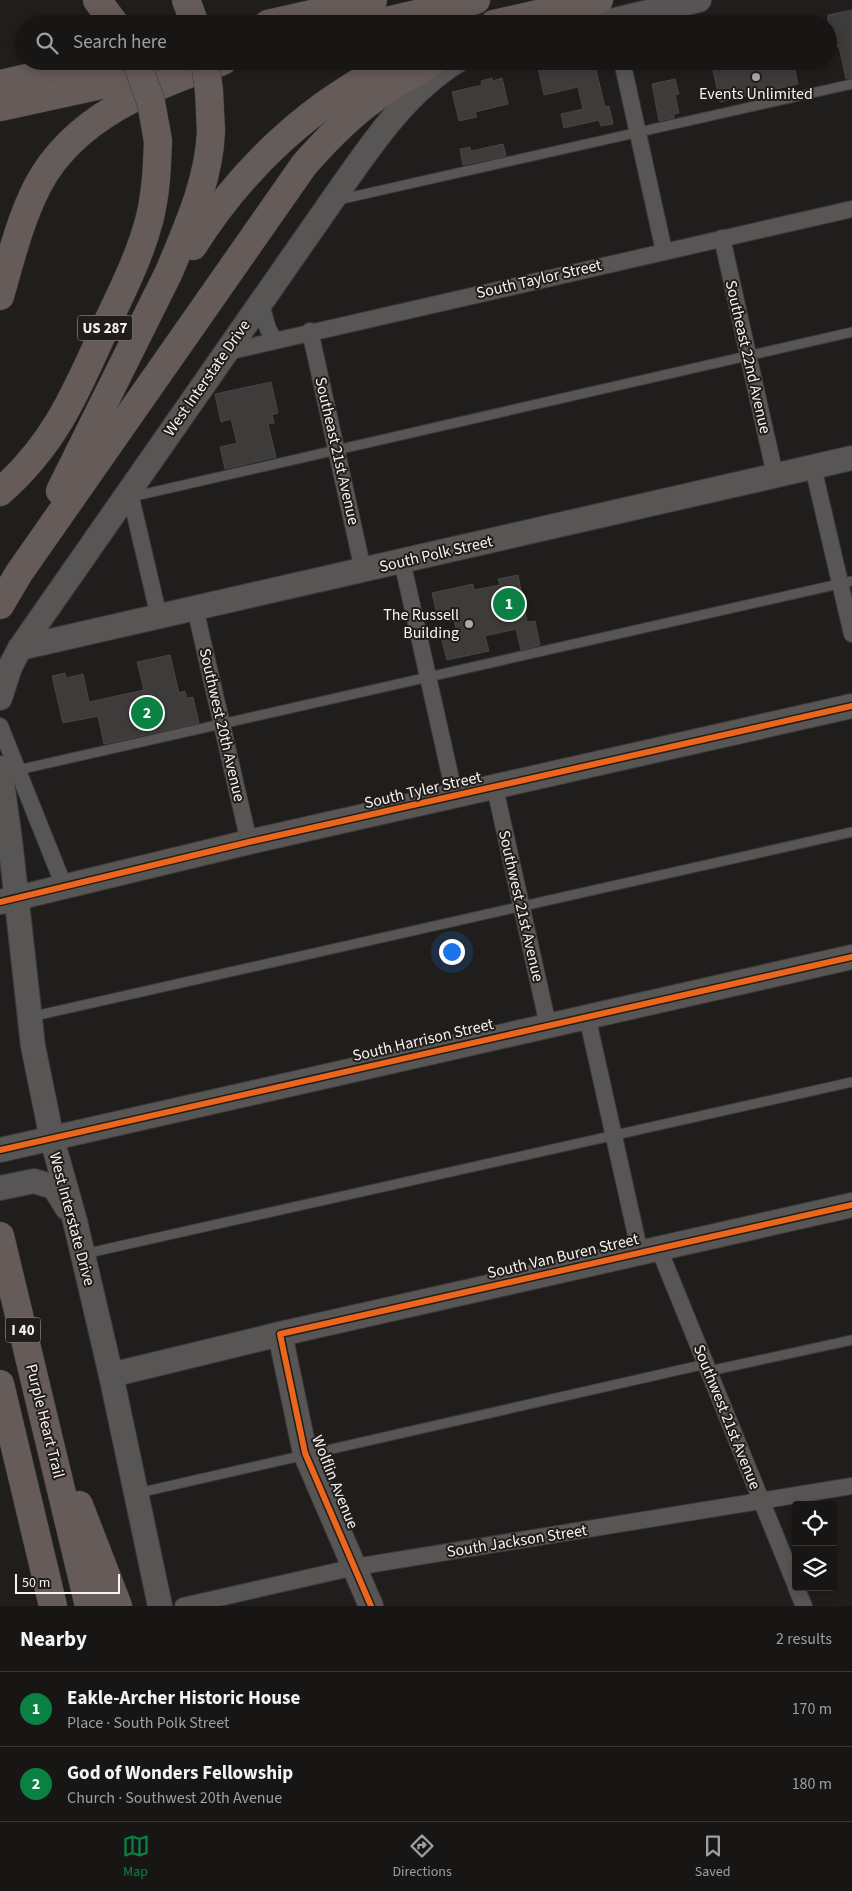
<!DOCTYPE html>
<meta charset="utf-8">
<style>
:root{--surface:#181615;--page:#211f1e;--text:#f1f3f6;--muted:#9f9fa0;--line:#363534;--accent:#0b8043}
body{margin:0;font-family:"Source Sans 3",sans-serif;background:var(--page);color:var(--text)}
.controls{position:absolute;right:15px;bottom:15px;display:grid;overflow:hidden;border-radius:5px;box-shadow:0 2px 12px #0003}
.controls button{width:45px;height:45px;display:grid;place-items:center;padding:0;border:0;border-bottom:1px solid var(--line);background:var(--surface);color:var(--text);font:25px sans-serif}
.scale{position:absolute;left:15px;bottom:12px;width:105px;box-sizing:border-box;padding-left:5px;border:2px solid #f7f3f2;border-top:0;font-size:14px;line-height:18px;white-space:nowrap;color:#f7f3f2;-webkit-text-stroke:4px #211d1b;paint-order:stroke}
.you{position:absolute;left:451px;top:951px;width:18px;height:18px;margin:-12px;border:4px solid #fff;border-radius:50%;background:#1a73e8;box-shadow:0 0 0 8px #1a73e833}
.badge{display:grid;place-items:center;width:32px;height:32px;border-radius:50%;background:var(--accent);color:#fff;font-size:16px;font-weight:700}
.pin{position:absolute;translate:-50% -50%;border:2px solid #fff;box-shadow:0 1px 5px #0006}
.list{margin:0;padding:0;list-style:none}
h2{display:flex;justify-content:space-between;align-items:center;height:65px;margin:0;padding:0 20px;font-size:21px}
h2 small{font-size:16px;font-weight:400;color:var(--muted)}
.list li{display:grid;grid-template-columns:32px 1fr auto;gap:15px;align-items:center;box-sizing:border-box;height:75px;padding:0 20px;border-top:1px solid var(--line)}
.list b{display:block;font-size:19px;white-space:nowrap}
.list p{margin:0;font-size:16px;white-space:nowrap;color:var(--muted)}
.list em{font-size:16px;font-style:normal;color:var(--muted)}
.icon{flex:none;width:28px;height:28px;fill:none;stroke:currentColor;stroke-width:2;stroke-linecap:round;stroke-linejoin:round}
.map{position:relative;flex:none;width:852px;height:1606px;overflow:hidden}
.search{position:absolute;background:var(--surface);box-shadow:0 2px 12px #0003;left:15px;right:15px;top:15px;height:55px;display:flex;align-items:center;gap:12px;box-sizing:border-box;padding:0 18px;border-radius:28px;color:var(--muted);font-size:19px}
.sheet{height:215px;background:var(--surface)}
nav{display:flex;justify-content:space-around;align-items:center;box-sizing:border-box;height:70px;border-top:1px solid var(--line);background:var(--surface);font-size:14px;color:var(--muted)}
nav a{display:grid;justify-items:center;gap:2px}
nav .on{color:var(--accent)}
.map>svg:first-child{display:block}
.building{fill:#3e3c3b;stroke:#484645}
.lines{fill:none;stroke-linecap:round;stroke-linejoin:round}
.lane-casing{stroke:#3c3a3a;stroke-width:11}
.street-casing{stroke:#3c3a3a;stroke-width:18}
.secondary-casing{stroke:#3c3a3a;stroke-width:26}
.highway-casing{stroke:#3c3a3a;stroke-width:29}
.lane{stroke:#585655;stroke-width:9}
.street{stroke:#585655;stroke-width:16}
.secondary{stroke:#585655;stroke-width:24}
.highway{stroke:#655b58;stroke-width:28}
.highway-bridge-casing{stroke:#3c3a3a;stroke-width:29;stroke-linecap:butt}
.highway-bridge{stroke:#655b58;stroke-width:28}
.cycleway-casing{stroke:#211d1b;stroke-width:9}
.cycleway{stroke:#eb651d;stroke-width:6}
.poi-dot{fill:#aca8a7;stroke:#211d1b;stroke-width:2}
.labels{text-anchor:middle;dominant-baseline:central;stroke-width:4;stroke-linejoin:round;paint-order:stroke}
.shield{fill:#211d1b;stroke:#b7b3b2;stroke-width:1}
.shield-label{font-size:15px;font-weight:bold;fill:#f7f3f2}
.poi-label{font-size:16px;fill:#f7f3f2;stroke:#211d1b}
.street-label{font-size:16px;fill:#f7f3f2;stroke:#211d1b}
</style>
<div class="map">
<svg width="852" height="1606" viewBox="0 0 852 1606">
<rect width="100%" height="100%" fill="#201e1c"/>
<!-- building -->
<g class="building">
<polygon points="852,10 852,78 846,79 839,46 828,48 828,15"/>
<polygon points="568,61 594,61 605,107 609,106 613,124 601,126 599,120 564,128 561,114 583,109 578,87 544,95 538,68"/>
<polygon points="752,61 793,61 798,84 720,102 713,70"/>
<polygon points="492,78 493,81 502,78 508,104 475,112 477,117 459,121 452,92 482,85 481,81"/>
<polygon points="675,79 679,94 675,95 679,113 674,114 674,118 659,121 652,84"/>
<polygon points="503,144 506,156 463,165 460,149 470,147 471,151"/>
<polygon points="271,382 278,413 272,415 274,423 268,424 276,457 225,469 220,447 237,443 231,419 221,422 215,394"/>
<polygon points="518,575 527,622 535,621 540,645 521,650 516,629 485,636 489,651 447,660 441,637 457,633 452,612 437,615 432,593 473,584 474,590 500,585 498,579"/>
<polygon points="170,655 179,693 185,691 187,698 193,697 199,723 104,744 98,716 63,723 52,676 65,673 66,678 83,674 89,702 144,690 137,662"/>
</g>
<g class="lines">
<!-- lane casing -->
<g class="lane-casing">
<g id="lane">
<polyline points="338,200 852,84"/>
<polyline points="131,497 852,332"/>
<polyline points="18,770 852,581"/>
<polyline points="30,1017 852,832"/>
<polyline points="84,1254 852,1082"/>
<polyline points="709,1371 852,1340"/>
<polyline points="138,1493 706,1364"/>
</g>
</g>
<!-- street casing -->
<g class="street-casing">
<g id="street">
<polyline points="622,61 664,251"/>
<polyline points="722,238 775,475"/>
<polyline points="260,301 268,329 274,339"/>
<polyline points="310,331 363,570"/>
<polyline points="227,352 852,209"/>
<polyline points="813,467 852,634"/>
<polyline points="129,489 159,617"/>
<polyline points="402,561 455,797"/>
<polyline points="195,608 249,842"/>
<polyline points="0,726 64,886"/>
<polyline points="495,788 548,1025"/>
<polyline points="587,1016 640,1253"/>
<polyline points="659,1249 796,1586"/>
<polyline points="796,1587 804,1606"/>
<polyline points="183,1606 355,1567 852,1486"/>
</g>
</g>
<!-- secondary casing -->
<g class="secondary-casing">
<g id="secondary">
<polyline points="598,24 699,0"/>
<polyline points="20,648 852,458"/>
<path d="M0,698L10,667L20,648L331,202C367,151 403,94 457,61"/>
<polyline points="0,768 10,840 33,1046 52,1139 75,1221 111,1375 160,1606"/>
<polyline points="0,902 249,842 852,706"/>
<polyline points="0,1150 852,957"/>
<polyline points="0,1188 34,1181 54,1187 67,1208"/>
<polyline points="280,1334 305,1453 371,1606"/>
<polyline points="111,1375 280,1334 852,1205"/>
</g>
</g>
<!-- highway casing -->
<g class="highway-casing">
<g id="highway">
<polyline points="97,0 115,24"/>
<polyline points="186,0 195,24"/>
<polyline points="268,24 373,0"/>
<polyline points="374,24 476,0"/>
<polyline points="494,24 599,0"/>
<polyline points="0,84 102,61"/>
<polyline points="0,107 165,71"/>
<path d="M193,246C242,168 313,101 398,62"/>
<path d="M0,296C11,258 20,220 38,185C75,115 153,87 223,61"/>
<path d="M60,491L169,272C188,226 209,181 211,131"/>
<path d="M0,492C58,441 78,387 109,319C124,287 140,255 149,221C156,194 157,168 158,141"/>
<path d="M0,605L19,573L304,165C346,117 378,91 435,61"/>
<polyline points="0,1236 89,1606"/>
<polyline points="0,1384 53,1606"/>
<polyline points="79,1505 118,1606"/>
</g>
</g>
<!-- lane -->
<use href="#lane" class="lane"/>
<!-- street -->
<use href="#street" class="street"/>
<!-- secondary -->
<use href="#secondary" class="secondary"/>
<!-- highway -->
<use href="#highway" class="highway"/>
<!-- highway-bridge casing -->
<g class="highway-bridge-casing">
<g id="highway-bridge">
<polyline points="136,61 151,102 158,141"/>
<polyline points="205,61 209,91 211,131"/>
</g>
</g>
<!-- highway-bridge -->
<use href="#highway-bridge" class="highway-bridge"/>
<!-- cycleway casing -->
<g class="cycleway-casing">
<g id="cycleway">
<polyline points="0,902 249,842 852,706"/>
<polyline points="0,1150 852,957"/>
<polyline points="371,1606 305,1453 280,1334 852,1205"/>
</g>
</g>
<!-- cycleway -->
<use href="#cycleway" class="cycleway"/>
</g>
<!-- markers -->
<g class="poi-dot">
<circle cx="756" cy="77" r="5"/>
<circle cx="469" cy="624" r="5"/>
</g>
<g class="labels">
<!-- shield labels -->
<g class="shield">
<rect x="77.5" y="315.5" width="55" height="25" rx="4"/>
<rect x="5.5" y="1317.5" width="35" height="25" rx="4"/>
</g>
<g class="shield-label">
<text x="105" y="328">US 287</text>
<text x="23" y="1330">I 40</text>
</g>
<!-- poi labels -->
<g class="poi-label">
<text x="756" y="94">Events Unlimited</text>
<text x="459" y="615" text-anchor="end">The Russell<tspan x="459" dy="18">Building</tspan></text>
</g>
<!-- street labels -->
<g class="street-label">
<text transform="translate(539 279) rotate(-13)">South Taylor Street</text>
<text transform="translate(748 357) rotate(77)">Southeast 22nd Avenue</text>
<text transform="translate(207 378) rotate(-55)">West Interstate Drive</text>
<text transform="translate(337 451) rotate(77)">Southeast 21st Avenue</text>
<text transform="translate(436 554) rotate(-13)">South Polk Street</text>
<text transform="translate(222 725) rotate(77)">Southwest 20th Avenue</text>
<text transform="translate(423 790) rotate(-13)">South Tyler Street</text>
<text transform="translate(521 906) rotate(77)">Southwest 21st Avenue</text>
<text transform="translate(423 1040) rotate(-13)">South Harrison Street</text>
<text transform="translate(72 1219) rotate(75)">West Interstate Drive</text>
<text transform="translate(563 1256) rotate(-13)">South Van Buren Street</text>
<text transform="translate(727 1417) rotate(68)">Southwest 21st Avenue</text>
<text transform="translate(45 1421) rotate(76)">Purple Heart Trail</text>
<text transform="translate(335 1482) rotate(68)">Wolflin Avenue</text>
<text transform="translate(517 1541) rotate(-9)">South Jackson Street</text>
</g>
</g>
</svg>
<div class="controls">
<button><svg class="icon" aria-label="locate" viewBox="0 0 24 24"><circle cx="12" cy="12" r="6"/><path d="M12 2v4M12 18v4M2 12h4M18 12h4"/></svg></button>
<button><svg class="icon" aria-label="layers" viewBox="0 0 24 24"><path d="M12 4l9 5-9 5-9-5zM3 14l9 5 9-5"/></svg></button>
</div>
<div class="scale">50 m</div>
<div class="you"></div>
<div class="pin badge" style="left:509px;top:604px">1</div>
<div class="pin badge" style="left:147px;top:713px">2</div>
<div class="search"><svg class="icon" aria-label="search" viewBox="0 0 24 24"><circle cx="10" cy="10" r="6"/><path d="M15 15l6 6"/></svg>Search here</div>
</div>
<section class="sheet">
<h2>Nearby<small>2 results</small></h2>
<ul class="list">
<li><span class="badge">1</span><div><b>Eakle-Archer Historic House</b><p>Place · South Polk Street</p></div><em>170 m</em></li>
<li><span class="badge">2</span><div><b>God of Wonders Fellowship</b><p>Church · Southwest 20th Avenue</p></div><em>180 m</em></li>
</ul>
</section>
<nav>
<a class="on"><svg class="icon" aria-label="map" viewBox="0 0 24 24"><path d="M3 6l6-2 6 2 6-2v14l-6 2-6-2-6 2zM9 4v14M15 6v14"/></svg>Map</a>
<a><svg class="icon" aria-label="directions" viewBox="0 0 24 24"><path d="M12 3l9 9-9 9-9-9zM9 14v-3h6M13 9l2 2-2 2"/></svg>Directions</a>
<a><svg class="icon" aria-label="saved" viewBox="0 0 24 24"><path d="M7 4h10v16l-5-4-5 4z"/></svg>Saved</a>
</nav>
